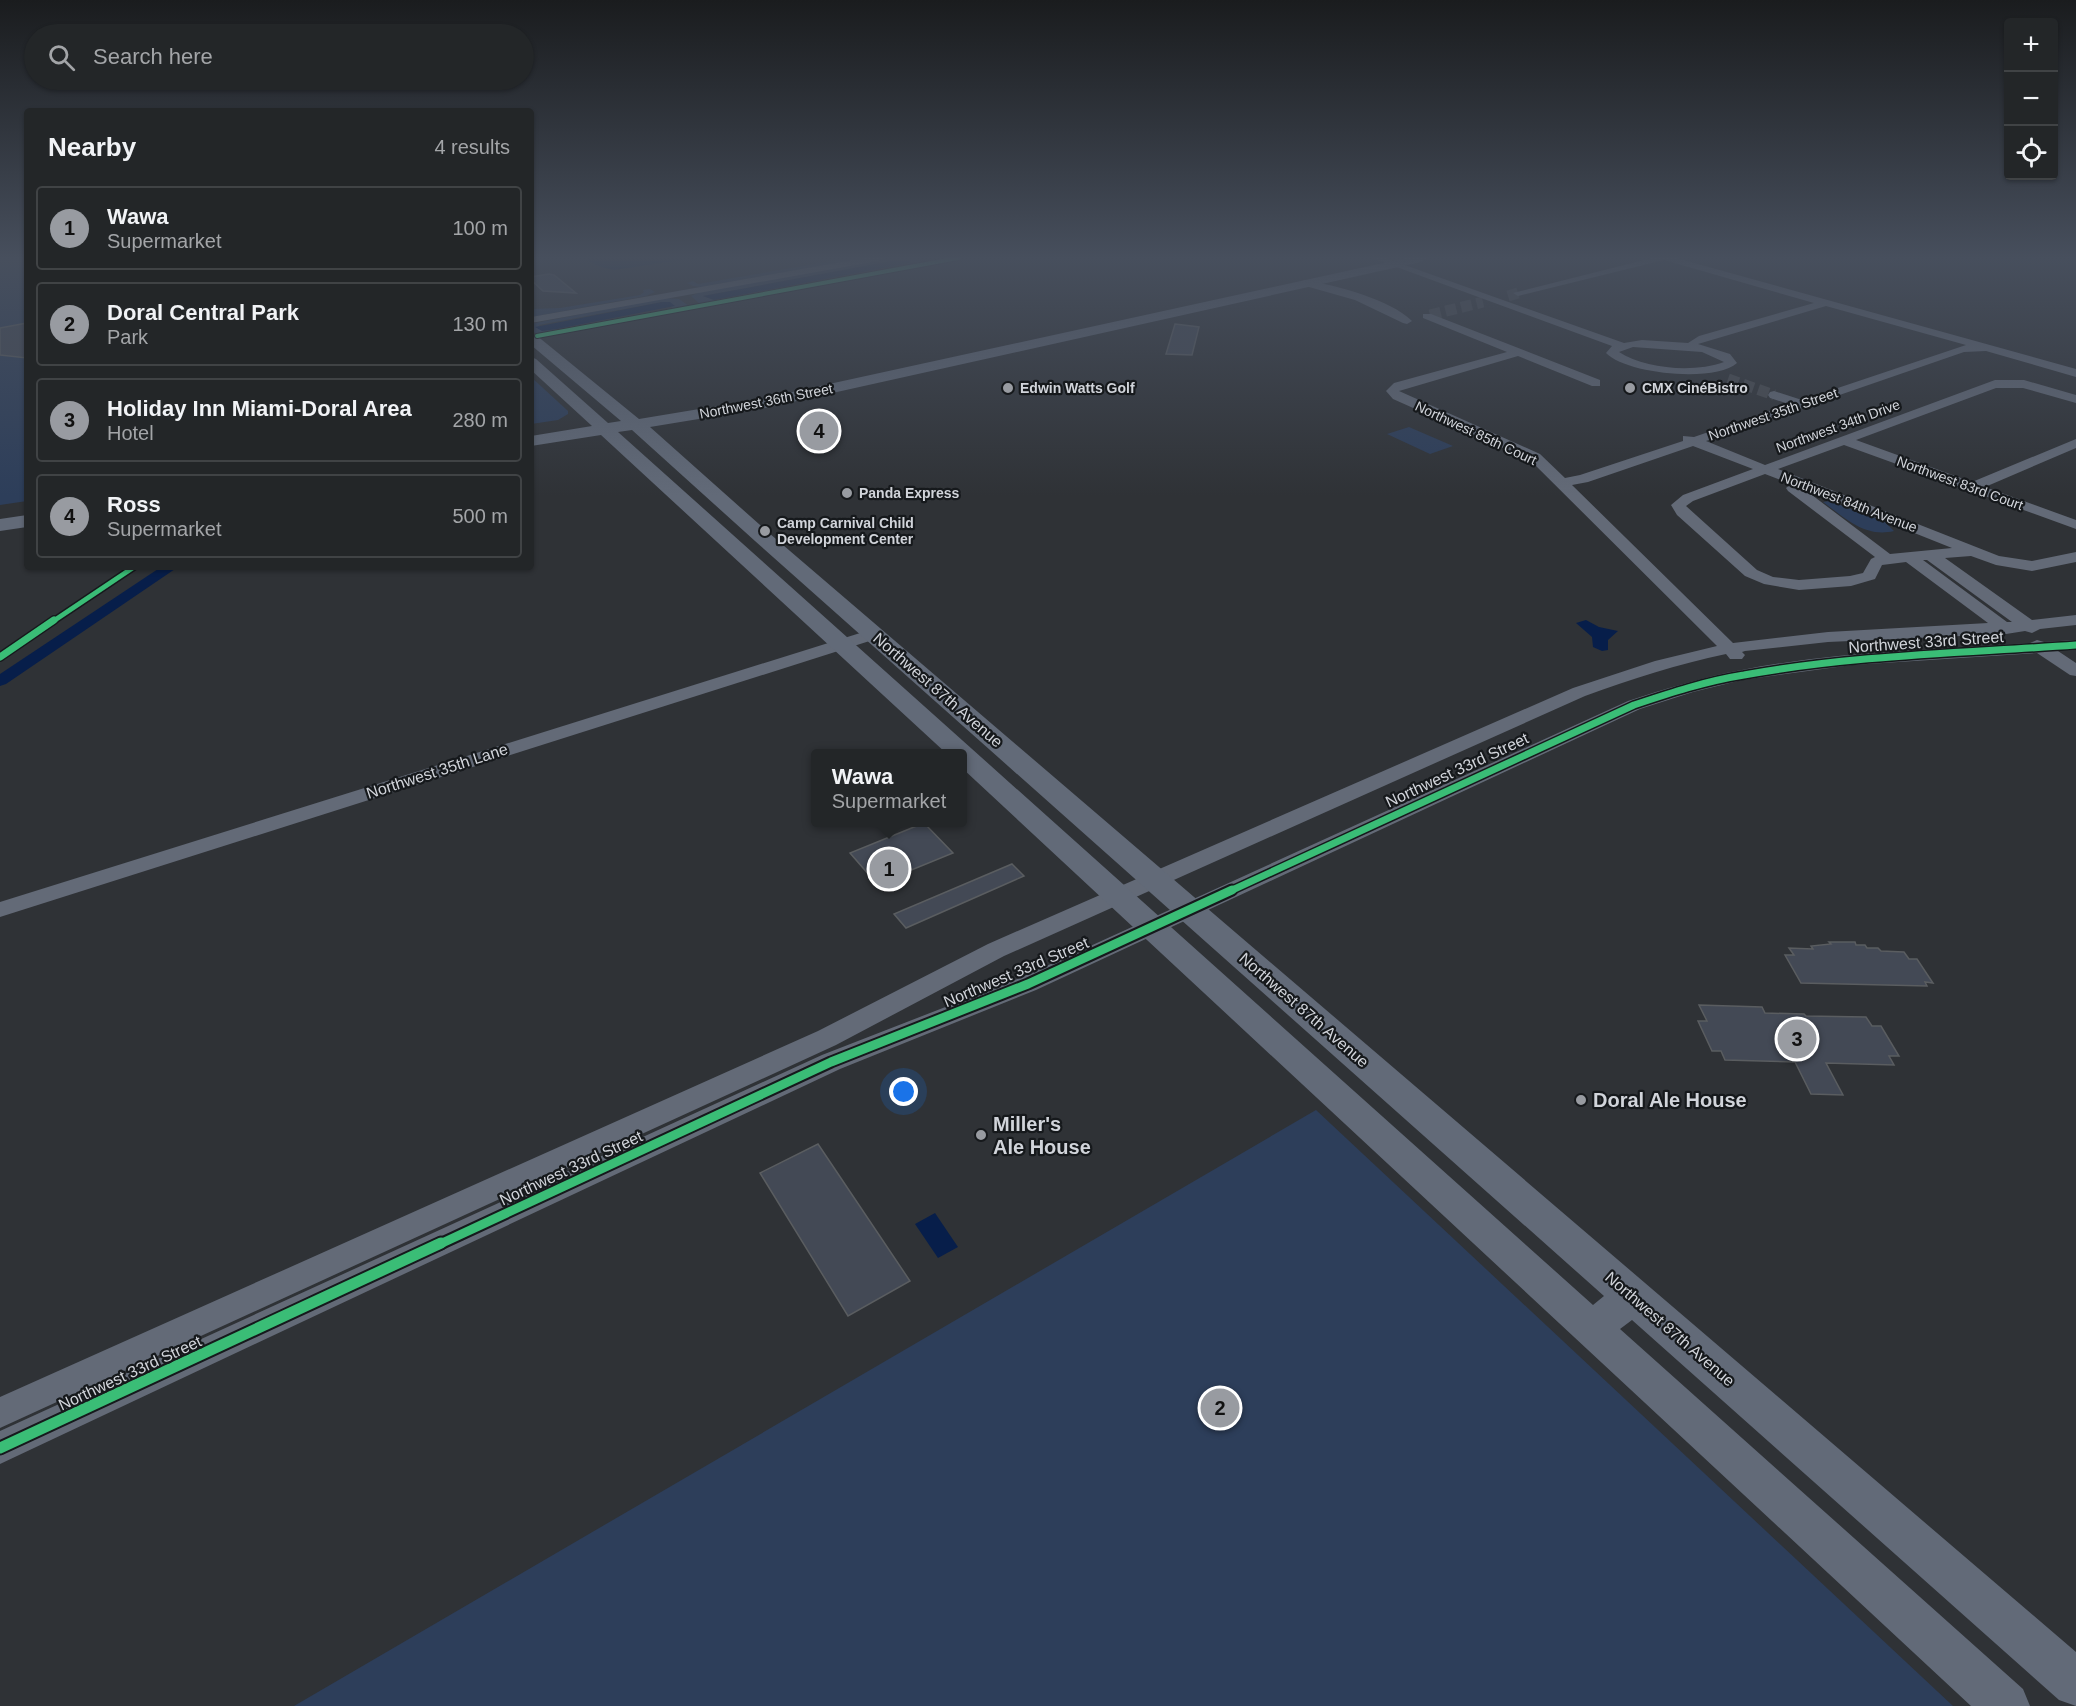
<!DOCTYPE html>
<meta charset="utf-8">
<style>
:root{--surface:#232628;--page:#2f3234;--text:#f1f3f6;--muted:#a3a5a8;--line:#404345;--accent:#989ba1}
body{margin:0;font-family:Arial,sans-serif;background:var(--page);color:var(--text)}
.controls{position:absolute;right:18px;top:18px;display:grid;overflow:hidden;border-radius:6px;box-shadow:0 2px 4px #0004}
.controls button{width:54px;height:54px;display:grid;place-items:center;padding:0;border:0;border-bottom:2px solid var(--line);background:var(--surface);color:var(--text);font:30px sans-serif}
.you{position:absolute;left:904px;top:1092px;width:21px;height:21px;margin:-15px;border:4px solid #fff;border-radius:50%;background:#1a73e8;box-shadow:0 0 0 9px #1a73e833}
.badge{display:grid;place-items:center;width:39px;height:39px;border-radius:50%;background:var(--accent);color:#111;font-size:20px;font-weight:700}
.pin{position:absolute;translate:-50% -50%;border:3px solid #fff;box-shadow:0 2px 6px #0006}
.popup{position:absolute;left:811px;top:749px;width:156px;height:78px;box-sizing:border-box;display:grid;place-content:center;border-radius:6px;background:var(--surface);filter:drop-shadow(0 2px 4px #0005);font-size:20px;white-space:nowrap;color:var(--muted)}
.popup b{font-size:22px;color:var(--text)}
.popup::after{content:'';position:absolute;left:50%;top:100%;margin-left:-12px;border:12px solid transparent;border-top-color:var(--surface)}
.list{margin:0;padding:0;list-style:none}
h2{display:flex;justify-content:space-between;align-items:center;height:78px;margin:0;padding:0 24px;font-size:26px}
h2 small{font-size:20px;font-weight:400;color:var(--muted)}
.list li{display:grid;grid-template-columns:39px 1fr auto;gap:18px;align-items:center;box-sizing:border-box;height:84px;margin:0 12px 12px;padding:0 12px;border:2px solid var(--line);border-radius:6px}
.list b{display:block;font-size:22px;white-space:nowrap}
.list p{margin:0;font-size:20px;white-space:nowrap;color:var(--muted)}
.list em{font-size:20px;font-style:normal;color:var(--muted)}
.icon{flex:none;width:33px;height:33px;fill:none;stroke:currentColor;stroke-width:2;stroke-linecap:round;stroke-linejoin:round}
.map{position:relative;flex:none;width:2076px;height:1706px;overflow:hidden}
.search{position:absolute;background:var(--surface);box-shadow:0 2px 4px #0004;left:24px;top:24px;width:510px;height:66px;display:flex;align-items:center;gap:15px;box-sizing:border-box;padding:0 21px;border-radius:33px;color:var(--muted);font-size:22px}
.panel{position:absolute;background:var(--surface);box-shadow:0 2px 4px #0004;left:24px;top:108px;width:510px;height:462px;border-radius:6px}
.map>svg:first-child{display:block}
.green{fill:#2d3e5a;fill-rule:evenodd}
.water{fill:#071e4a}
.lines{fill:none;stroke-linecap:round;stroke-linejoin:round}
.canal{fill:#071e4a;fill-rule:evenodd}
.building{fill:#434955;stroke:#5a5d60;stroke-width:1.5}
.minor-tunnel{stroke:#474a4f;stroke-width:11;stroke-dasharray:11 5;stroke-linecap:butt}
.minor{fill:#636a77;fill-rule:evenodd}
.major{fill:#626a78;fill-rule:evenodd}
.cycleway-far4-casing{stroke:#16191c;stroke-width:6}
.cycleway-far3-casing{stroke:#16191c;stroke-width:8}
.cycleway-far2-casing{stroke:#16191c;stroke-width:10}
.cycleway-far1-casing{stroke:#16191c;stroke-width:13}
.cycleway-casing{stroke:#16191c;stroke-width:15}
.cycleway-far4{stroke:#3abd76;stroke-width:4}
.cycleway-far3{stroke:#3abd76;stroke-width:5}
.cycleway-far2{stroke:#3abd76;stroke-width:7}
.cycleway-far1{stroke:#3abd76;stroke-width:9}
.cycleway{stroke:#3abd76;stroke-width:11}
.poi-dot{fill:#989ba1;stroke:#16191c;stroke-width:2}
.labels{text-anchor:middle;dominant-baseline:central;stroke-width:4.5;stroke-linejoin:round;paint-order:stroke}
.far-poi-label{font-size:14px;font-weight:bold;fill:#d1d4da;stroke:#16191c;text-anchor:start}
.far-street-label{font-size:14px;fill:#d1d4da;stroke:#16191c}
.street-label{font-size:16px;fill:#d1d4da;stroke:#16191c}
.near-poi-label{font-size:20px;font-weight:bold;fill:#d1d4da;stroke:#16191c;text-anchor:start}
</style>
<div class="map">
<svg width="2076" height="1706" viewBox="0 0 2076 1706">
<rect width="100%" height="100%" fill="#2f3236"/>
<!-- green -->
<g class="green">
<polygon points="0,258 27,258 27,501 0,505"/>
<polygon points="849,258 865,258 701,287 693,286 687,283 693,281 698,284"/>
<path d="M888,258H915L925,263L700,304L691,296L700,292ZM897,260H907V265L714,300L703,296Z"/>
<polygon points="650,289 655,292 646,296 531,317 531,309 560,308 640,295 644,292 643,290"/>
<path d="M664,298L679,299L689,306L537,335L531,329V324L535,323ZM662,302H670L672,308L557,329L542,331L539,325Z"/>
<polygon points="531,377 568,411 568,414 558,420 531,424"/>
<polygon points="1409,427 1453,446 1430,454 1387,434"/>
<path d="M1830,501L1885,522L1894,531C1865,538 1845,518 1823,502Z"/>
<polygon points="1316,1110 1953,1706 294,1706"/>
</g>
<!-- water -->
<g class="water">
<polygon points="583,258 694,258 614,270 601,267"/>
<polygon points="897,260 910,261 910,263 714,300 703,296"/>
<polygon points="662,302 670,302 675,306 557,329 542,331 535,327"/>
<polygon points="1586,620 1599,627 1618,631 1608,640 1608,650 1602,651 1593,647 1592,637 1576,623"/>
<polygon points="935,1213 958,1247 938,1258 915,1224"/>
</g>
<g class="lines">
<!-- canal -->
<polygon class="canal" points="161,567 178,567 6,684 0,686 0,674"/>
</g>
<!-- building -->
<g class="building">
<polygon points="549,274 554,275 576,293 543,291 531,280 531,277"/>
<polygon points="27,323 27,358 0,355 0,328"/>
<polygon points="1175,324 1199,327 1192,355 1166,354"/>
<polygon points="924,823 953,853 877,884 850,853"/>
<polygon points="1012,864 1024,876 906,928 894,914"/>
<polygon points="1829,942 1855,942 1856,945 1865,945 1867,948 1878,948 1881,951 1904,952 1909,959 1917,959 1933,983 1925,982 1927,986 1801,983 1785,955 1794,955 1789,948 1813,949 1811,946 1831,944"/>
<polygon points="1699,1005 1762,1007 1765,1013 1804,1014 1806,1016 1866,1017 1872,1026 1881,1026 1899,1056 1889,1056 1894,1065 1826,1063 1843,1095 1811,1094 1795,1062 1725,1060 1721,1051 1712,1051 1698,1021 1707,1021"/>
<polygon points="818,1144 910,1281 848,1316 760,1173"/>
</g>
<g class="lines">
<!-- minor-tunnel -->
<g class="minor-tunnel">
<polyline points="1508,296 1518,293"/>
<polyline points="1430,315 1483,302"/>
<polyline points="1728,379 1774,395"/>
</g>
<!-- minor -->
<g class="minor">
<polygon points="864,258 883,258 878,261 531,323 531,317"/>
<path d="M1372,258H1385L1624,343L1642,340L1688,343L1699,336L1814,303L1664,260L1518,296L1513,293L1652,258H1676L2076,369V377L1986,351L1964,352L1706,441L1765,465L1995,380H2024L2076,395V403L2023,388H1996L1856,440L1972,482L2076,439V448L1985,487L2076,520V529L1844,445L1778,469L1999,556L2032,561L2076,552V562L2032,571L1996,565L1971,556L1945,558L2032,620L2076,615V625L2040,629L2032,633L2025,631L2006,634L1828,642L1745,651L1742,652L1745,655L1742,659H1730L1726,654C1678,664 1631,679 1585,696L1004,956L836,1045L0,1428V1397L818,1031L988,944L1573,688L1655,661L1717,646L1530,460L1393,399L1386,391L1394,383L1507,352L1423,318V314H1431L1600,380V386H1592L1518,356L1399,391L1540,454L1565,478L1580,475L1683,441V436L1694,437L1789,404L1770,398L1768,395L1770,392L1774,391L1802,400L1966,345L1826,306L1698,344L1730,354L1737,363C1715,383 1626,374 1606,353L1612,346ZM1633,347L1702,352L1724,362C1694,373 1645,369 1619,352ZM1693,446L1753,469L1683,495L1671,505L1677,515L1745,576L1764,584L1799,590L1851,586L1875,579L1882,565L1906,562L1988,623L1828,632L1733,643L1572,485L1588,482ZM1765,474L1791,484L1786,488L1788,491L1875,557L1871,559L1863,573L1850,576L1799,580L1773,577L1757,570L1686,506L1693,501ZM1804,489L1952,548L1890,554ZM1923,560H1927L2012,622H2007Z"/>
<path d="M1306,280C1337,286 1390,299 1412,321L1407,324L1403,323L1355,300L1302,285V281Z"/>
<polygon points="873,629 881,634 879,638 0,917 0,902"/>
<path d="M2037,640L2044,642L2076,640V650L2058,651L2076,663V676L2070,675L2037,653L1852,665L1742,680L1693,692L1640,709L1036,990L840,1069L0,1464V1431L822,1055L1020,978L1628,701C1665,689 1703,677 1742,670C1837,651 1934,650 2030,643Z"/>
</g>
<!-- major -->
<g class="major">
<path d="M1406,258H1427L1421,262L765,408L650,427L769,533L2076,1652V1706L2059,1700L1632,1320L1620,1329L2023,1689L2030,1706H1971L962,768V754H947L601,435L531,446V436L592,426L531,370V357L536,359L608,423L621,421L531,345V334L536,335L639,419L765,398ZM632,430L755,541L1604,1296L1593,1305L618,432Z"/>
<polygon points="27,515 27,527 0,531 0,519"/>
</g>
<!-- cycleway-far4 casing -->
<g class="cycleway-far4-casing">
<polyline id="cycleway-far4" points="537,336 958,258"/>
</g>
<!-- cycleway-far3 casing -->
<g class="cycleway-far3-casing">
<polyline id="cycleway-far3" points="52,622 134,567"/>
</g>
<!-- cycleway-far2 casing -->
<g class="cycleway-far2-casing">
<g id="cycleway-far2">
<polyline points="0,657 54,620"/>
<path d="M1228,892L1634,705C1670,693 1706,681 1744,675C1854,655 1965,653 2076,645"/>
</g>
</g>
<!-- cycleway-far1 casing -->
<g class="cycleway-far1-casing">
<polyline id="cycleway-far1" points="438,1245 831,1062 1028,984 1232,890"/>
</g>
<!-- cycleway casing -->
<g class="cycleway-casing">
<polyline id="cycleway" points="0,1448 441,1243"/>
</g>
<!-- cycleway-far4 -->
<use href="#cycleway-far4" class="cycleway-far4"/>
<!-- cycleway-far3 -->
<use href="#cycleway-far3" class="cycleway-far3"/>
<!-- cycleway-far2 -->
<use href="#cycleway-far2" class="cycleway-far2"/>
<!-- cycleway-far1 -->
<use href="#cycleway-far1" class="cycleway-far1"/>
<!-- cycleway -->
<use href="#cycleway" class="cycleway"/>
</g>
<!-- sky -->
<linearGradient id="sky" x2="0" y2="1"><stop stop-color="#1a1c1e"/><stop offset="0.52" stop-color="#474f5d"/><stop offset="1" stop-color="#474f5d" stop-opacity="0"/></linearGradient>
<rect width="2076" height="496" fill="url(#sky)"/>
<!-- markers -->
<g class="poi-dot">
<circle cx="1008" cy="388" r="6"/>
<circle cx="1630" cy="388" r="6"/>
<circle cx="847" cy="493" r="6"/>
<circle cx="765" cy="531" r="6"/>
<circle cx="1581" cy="1100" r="6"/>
<circle cx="981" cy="1135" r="6"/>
</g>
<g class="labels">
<!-- far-poi labels -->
<g class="far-poi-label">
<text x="1020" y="388">Edwin Watts Golf</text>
<text x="1642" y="388">CMX CinéBistro</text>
<text x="859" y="493">Panda Express</text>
<text x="777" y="523">Camp Carnival Child<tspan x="777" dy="16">Development Center</tspan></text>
</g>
<!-- far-street labels -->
<g class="far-street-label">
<text transform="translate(766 401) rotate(-11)">Northwest 36th Street</text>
<text transform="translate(1773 414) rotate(-19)">Northwest 35th Street</text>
<text transform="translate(1838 426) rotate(-20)">Northwest 34th Drive</text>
<text transform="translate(1476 433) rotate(25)">Northwest 85th Court</text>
<text transform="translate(1960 483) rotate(20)">Northwest 83rd Court</text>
<text transform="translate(1849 502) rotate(21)">Northwest 84th Avenue</text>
</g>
<!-- street labels -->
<g class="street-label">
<text transform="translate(1926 642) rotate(-4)">Northwest 33rd Street</text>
<text transform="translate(938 690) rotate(41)">Northwest 87th Avenue</text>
<text transform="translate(1457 770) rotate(-25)">Northwest 33rd Street</text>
<text transform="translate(437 771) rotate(-18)">Northwest 35th Lane</text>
<text transform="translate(1016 972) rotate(-23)">Northwest 33rd Street</text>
<text transform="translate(1304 1010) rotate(41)">Northwest 87th Avenue</text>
<text transform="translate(571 1168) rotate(-25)">Northwest 33rd Street</text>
<text transform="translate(1670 1329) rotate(41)">Northwest 87th Avenue</text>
<text transform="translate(130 1373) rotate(-25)">Northwest 33rd Street</text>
</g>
<!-- near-poi labels -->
<g class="near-poi-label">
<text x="1593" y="1100">Doral Ale House</text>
<text x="993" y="1124">Miller's<tspan x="993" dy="23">Ale House</tspan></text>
</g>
</g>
</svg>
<div class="controls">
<button>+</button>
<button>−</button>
<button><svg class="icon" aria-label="locate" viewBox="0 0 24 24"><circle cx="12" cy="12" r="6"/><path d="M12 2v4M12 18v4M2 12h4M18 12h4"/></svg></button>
</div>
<div class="you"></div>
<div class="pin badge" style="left:889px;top:869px">1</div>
<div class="popup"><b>Wawa</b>Supermarket</div>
<div class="pin badge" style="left:1220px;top:1408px">2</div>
<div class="pin badge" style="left:1797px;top:1039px">3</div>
<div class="pin badge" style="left:819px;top:431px">4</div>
<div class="search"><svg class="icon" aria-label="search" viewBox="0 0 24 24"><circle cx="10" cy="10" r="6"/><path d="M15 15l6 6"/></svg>Search here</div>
<section class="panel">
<h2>Nearby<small>4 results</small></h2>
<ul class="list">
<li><span class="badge">1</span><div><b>Wawa</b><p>Supermarket</p></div><em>100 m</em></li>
<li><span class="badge">2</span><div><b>Doral Central Park</b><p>Park</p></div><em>130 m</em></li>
<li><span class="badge">3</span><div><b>Holiday Inn Miami-Doral Area</b><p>Hotel</p></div><em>280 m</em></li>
<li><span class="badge">4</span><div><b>Ross</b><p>Supermarket</p></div><em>500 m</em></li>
</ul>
</section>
</div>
